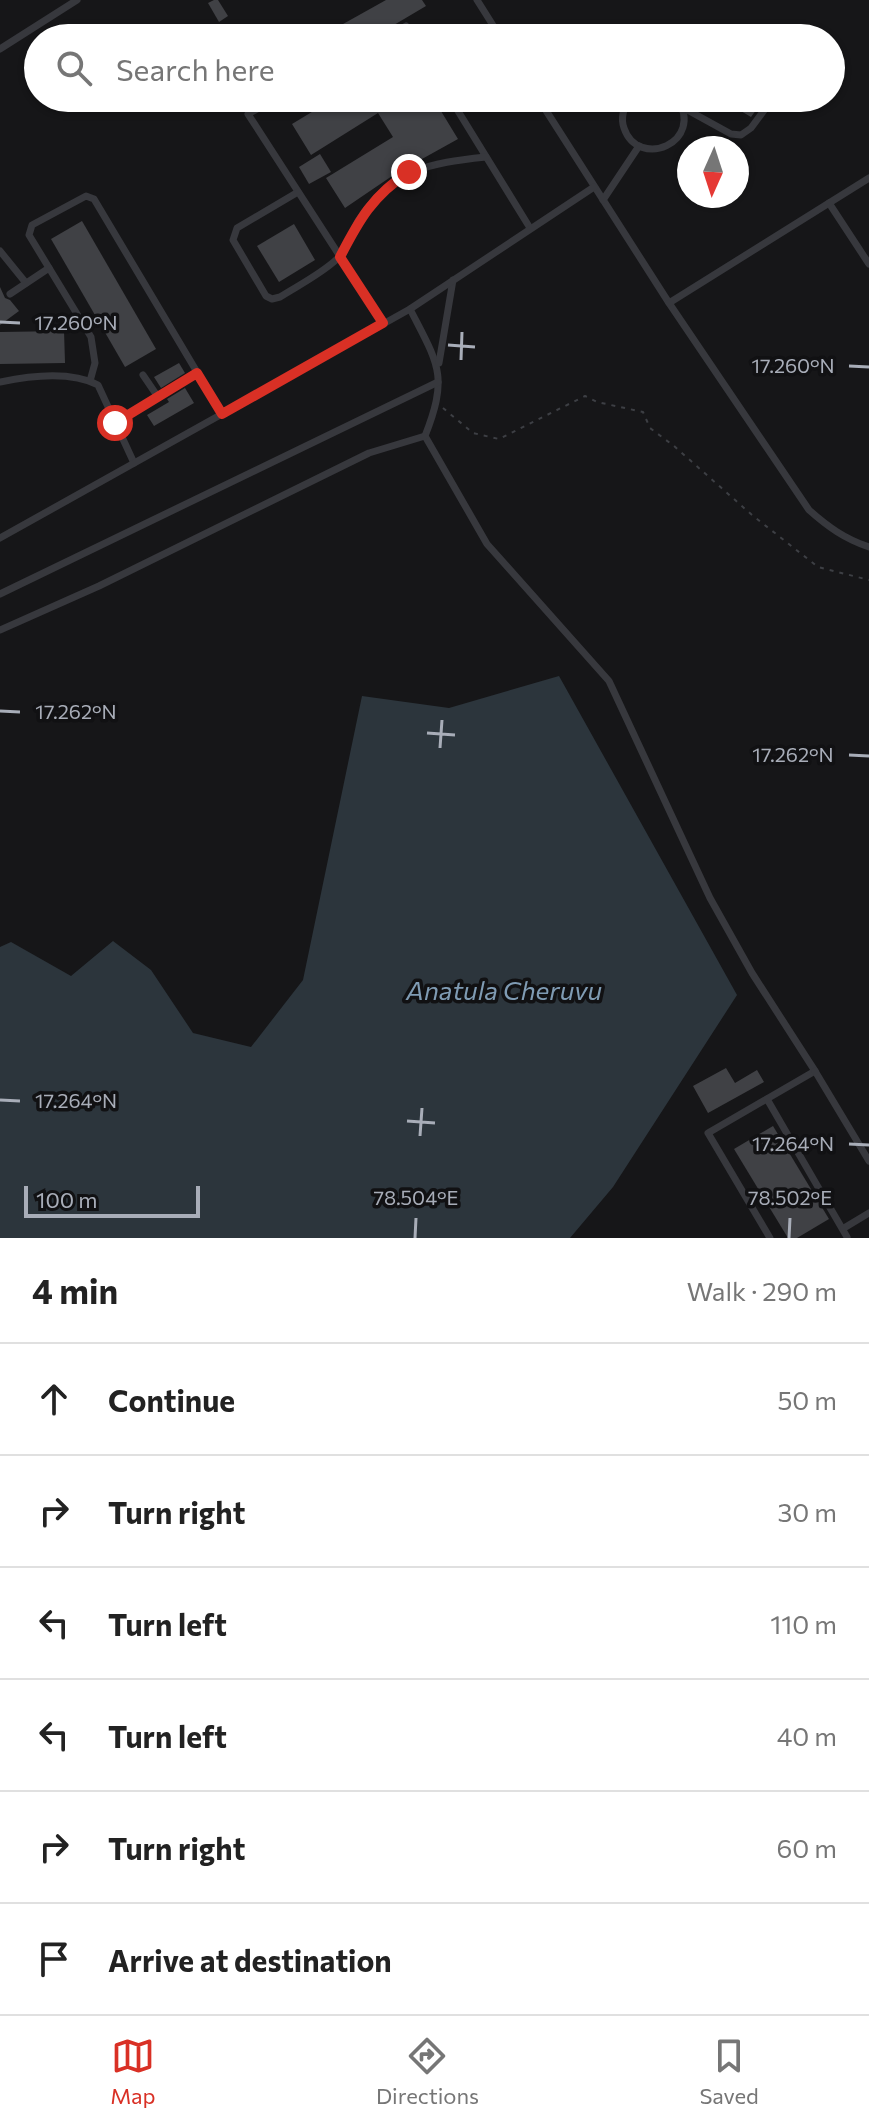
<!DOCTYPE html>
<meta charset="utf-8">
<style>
:root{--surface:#fff;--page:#f2f2f2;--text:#222;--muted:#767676;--line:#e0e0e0;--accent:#d93025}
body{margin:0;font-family:Commissioner,sans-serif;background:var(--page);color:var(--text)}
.compass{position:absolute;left:677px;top:136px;width:72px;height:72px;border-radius:50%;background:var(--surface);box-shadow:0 2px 6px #0004;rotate:183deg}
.scale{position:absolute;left:24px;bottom:20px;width:176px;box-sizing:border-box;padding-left:8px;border:4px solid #a8adb8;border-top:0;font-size:22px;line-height:28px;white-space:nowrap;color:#a8adb8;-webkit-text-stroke:6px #111113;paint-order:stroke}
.stop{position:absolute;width:24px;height:24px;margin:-18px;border:6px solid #d93025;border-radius:50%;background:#fff}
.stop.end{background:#d93025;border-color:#fff;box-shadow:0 2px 8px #0008}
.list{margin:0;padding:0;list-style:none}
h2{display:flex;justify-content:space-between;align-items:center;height:104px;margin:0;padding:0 32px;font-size:34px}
h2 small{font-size:26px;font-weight:400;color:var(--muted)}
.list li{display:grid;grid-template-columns:52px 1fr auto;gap:24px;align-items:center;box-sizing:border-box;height:112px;padding:0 32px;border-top:2px solid var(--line)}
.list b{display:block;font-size:30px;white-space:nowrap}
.list em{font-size:26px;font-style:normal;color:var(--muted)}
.icon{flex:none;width:44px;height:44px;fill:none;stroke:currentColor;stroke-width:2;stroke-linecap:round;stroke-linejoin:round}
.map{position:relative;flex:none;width:869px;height:1238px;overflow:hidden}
.search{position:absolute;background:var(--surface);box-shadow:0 2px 6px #0004;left:24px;right:24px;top:24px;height:88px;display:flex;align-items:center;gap:20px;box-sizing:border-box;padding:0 28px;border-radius:44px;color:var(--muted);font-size:30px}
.sheet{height:776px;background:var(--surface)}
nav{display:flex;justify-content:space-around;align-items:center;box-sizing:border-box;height:112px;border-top:2px solid var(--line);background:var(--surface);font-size:22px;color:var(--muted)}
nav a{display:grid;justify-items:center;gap:4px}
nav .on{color:var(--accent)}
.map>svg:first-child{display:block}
.water{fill:#2c353c}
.building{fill:#404145}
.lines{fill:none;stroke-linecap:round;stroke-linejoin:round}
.path{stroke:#3d3f44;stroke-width:2;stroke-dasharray:4 6;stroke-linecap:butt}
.lane{stroke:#37383d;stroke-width:7}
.route{stroke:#d93025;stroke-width:10}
.ticks{fill:none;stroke:#a8adb8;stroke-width:3}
.labels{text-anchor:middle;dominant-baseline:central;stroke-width:7;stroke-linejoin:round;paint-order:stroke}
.water-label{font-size:26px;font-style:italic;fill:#7f9bb3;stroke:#111113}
.ticks-label{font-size:20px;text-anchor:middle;fill:#a8adb8;stroke:#111113;stroke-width:7;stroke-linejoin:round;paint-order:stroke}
</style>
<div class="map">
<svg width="869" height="1238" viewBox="0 0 869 1238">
<rect width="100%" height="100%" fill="#161618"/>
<!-- water -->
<polygon class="water" points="559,676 737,995 613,1187 570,1238 0,1238 0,947 11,942 71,976 113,941 151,970 193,1033 251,1047 303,980 362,696 449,708"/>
<!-- building -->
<g class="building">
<polygon points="214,0 218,0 228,16 219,22 208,3"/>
<polygon points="386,0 422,0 426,6 372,38 318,38"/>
<polygon points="335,98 433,98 458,139 395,174 345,208 326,178 393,137 378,113 311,155 292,124"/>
<polygon points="719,98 765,98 751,117"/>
<polygon points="320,154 331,172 309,184 299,167"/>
<polygon points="82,221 156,349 125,367 51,239"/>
<polygon points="294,224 315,260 279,282 257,246"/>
<polygon points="0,287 5,298 10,300 19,311 0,325"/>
<polygon points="64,331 65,363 0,364 0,332"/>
<polygon points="179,363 185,373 161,388 154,377"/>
<polygon points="185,388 194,403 154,426 147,415 169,402 167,399"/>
<polygon points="726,1068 735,1083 757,1070 764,1082 708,1113 693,1086"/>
<polygon points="773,1126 829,1219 797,1238 788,1238 734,1149"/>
</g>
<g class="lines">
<!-- path -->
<polyline class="path" points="443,408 473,433 499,439 585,396 597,402 643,412 650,428 674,446 752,515 818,567 869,580"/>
<!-- lane -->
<g class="lane">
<polyline points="477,0 501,38"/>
<polyline points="384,38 406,26 414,38"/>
<polyline points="0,49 77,0"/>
<polyline points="277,98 248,114 383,323"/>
<polyline points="450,98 530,228"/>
<path d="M538,98L669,303L809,510C828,527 845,539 869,547"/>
<path d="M630,98C624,107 620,117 624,128C638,170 706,143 677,98"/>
<polyline points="682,107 731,134 741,135 751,128 768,105"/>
<path d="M298,192L237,228L233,240L266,296L272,299L280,297C299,285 321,274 337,259C348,251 351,233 358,221C392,169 429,163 486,157"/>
<polyline points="603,200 639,146"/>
<polyline points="829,203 869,264"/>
<polyline points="0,251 26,283"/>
<polyline points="10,294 49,268"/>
<polyline points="669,303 869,178"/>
<path d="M410,309C438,364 449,375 425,436L487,544L609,681L710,898L752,973L815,1071L708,1133L770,1238"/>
<polyline points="439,363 453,280"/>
<polyline points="143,375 158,397"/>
<polyline points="90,381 95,363 91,337 29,235 32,225 86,196 94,199 222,414"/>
<path d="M0,382C29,376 71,371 98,385L134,463"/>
<polyline points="115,423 197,373"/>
<polyline points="0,538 410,309 594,187"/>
<polyline points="0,594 438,382"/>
<polyline points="0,630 99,586 369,453 425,436"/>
<polyline points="815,1071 869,1161"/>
<polyline points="767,1099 847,1237"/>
<polyline points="844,1228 869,1213"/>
</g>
</g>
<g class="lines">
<!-- route -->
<path class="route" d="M115,423L197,373L222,414L383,323L340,257C359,220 373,195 409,172"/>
</g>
<!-- ticks -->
<path class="ticks" d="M0,322L20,323M448,345L475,347M461,360L462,332M849,366L869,367M0,711L20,712M427,733L455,735M440,748L442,720M849,755L869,756M0,1100L20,1101M407,1121L435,1123M420,1136L422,1108M849,1144L869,1145M415,1238L416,1218M789,1238L790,1218"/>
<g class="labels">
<!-- water labels -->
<g class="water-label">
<text x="504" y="989">Anatula Cheruvu</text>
</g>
</g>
<g class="ticks-label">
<text x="76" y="330">17.260°N</text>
<text x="793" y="373">17.260°N</text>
<text x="76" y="719">17.262°N</text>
<text x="793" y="762">17.262°N</text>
<text x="76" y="1108">17.264°N</text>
<text x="793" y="1151">17.264°N</text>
<text x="416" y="1205">78.504°E</text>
<text x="790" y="1205">78.502°E</text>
</g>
</svg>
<svg class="compass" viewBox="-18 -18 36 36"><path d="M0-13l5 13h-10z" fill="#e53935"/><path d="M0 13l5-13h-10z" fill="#767676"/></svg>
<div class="scale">100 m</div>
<div class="stop" style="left:115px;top:423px"></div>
<div class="stop end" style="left:409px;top:172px"></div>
<div class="search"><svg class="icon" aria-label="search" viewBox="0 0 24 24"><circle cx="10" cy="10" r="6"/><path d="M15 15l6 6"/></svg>Search here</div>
</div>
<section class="sheet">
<h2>4 min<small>Walk · 290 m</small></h2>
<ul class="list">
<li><svg class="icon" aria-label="ahead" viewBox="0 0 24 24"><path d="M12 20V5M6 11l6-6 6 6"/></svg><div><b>Continue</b></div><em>50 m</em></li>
<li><svg class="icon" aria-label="right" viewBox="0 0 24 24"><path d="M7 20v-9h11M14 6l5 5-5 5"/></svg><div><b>Turn right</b></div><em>30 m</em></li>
<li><svg class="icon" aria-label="left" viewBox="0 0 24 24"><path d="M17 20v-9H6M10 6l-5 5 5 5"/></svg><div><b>Turn left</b></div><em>110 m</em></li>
<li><svg class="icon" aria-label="left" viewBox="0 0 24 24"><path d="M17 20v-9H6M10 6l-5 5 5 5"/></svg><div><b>Turn left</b></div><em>40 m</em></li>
<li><svg class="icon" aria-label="right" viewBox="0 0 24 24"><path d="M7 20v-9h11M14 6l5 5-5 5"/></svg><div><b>Turn right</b></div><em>60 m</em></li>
<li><svg class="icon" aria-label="arrive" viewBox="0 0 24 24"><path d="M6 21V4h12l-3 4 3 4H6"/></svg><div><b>Arrive at destination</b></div></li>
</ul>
</section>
<nav>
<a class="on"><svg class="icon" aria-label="map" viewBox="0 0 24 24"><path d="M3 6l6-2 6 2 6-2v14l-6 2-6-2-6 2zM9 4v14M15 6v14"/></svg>Map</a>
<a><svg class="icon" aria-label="directions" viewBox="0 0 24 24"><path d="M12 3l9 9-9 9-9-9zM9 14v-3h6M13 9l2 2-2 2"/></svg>Directions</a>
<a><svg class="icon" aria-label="saved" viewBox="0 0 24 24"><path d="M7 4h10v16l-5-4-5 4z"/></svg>Saved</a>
</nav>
